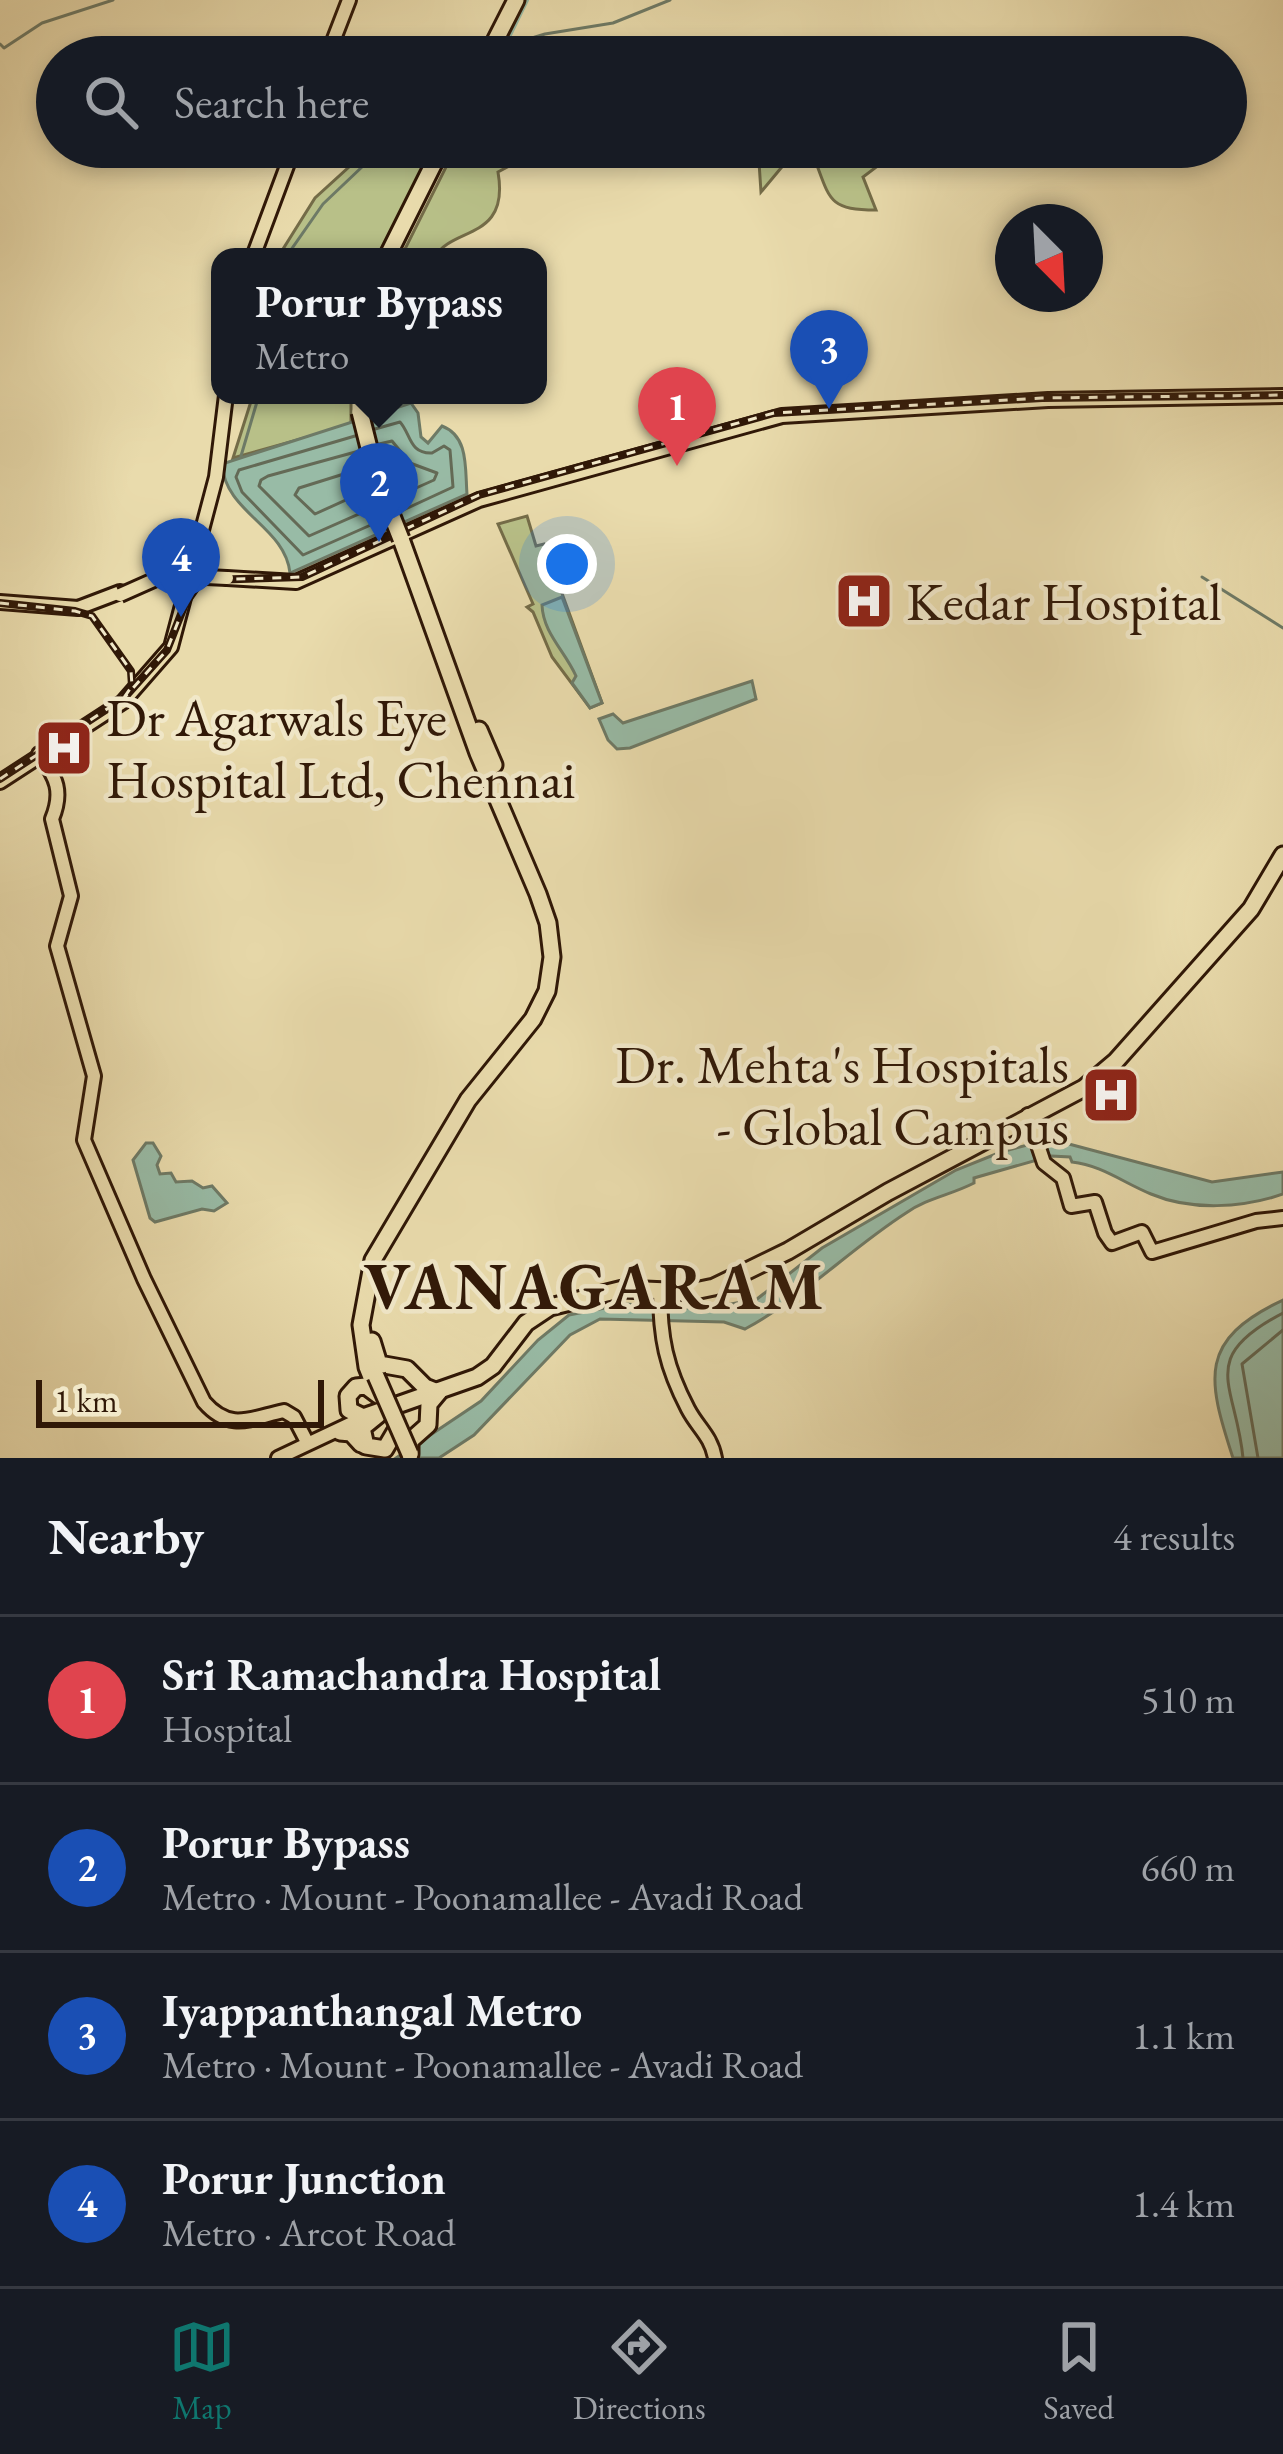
<!DOCTYPE html>
<meta charset="utf-8">
<style>
:root{--surface:#171b24;--page:#242831;--text:#f1f3f6;--muted:#9ea1a6;--line:#363941;--accent:#0f766e}
body{margin:0;font-family:"EB Garamond",serif;background:var(--page);color:var(--text)}
.compass{position:absolute;left:995px;top:204px;width:108px;height:108px;border-radius:50%;background:var(--surface);box-shadow:0 6px 18px #0003;rotate:156deg}
.scale{position:absolute;left:36px;bottom:30px;width:288px;box-sizing:border-box;padding-left:12px;border:6px solid #301807;border-top:0;font-size:33px;line-height:42px;white-space:nowrap;color:#301807;-webkit-text-stroke:9px #f1e8c9;paint-order:stroke}
.you{position:absolute;left:567px;top:564px;width:42px;height:42px;margin:-30px;border:9px solid #fff;border-radius:50%;background:#1a73e8;box-shadow:0 0 0 18px #1a73e833}
.badge{display:grid;place-items:center;width:78px;height:78px;border-radius:50%;background:var(--accent);color:#fff;font-size:39px;font-weight:700}
.pin{position:absolute;translate:-50% -99px;filter:drop-shadow(0 3px 6px #0008)}
.pin::after{content:'';position:absolute;top:63px;width:42px;height:36px;background:inherit;clip-path:polygon(0 0,100% 0,50% 100%)}
.popup{position:absolute;left:211px;top:248px;width:336px;height:156px;box-sizing:border-box;display:grid;place-content:center;border-radius:24px;background:var(--surface);filter:drop-shadow(0 3px 9px #0005);font-size:39px;white-space:nowrap;color:var(--muted)}
.popup b{font-size:45px;color:var(--text)}
.popup::after{content:'';position:absolute;left:50%;top:100%;margin-left:-24px;border:24px solid transparent;border-top-color:var(--surface)}
.list{margin:0;padding:0;list-style:none}
h2{display:flex;justify-content:space-between;align-items:center;height:156px;margin:0;padding:0 48px;font-size:51px}
h2 small{font-size:39px;font-weight:400;color:var(--muted)}
.list li{display:grid;grid-template-columns:78px 1fr auto;gap:36px;align-items:center;box-sizing:border-box;height:168px;padding:0 48px;border-top:3px solid var(--line)}
.list b{display:block;font-size:45px;white-space:nowrap}
.list p{margin:0;font-size:39px;white-space:nowrap;color:var(--muted)}
.list em{font-size:39px;font-style:normal;color:var(--muted)}
.icon{flex:none;width:66px;height:66px;fill:none;stroke:currentColor;stroke-width:2;stroke-linecap:round;stroke-linejoin:round}
.map{position:relative;flex:none;width:1283px;height:1458px;overflow:hidden}
.search{position:absolute;background:var(--surface);box-shadow:0 6px 18px #0003;left:36px;right:36px;top:36px;height:132px;display:flex;align-items:center;gap:30px;box-sizing:border-box;padding:0 42px;border-radius:66px;color:var(--muted);font-size:45px}
.sheet{height:828px;background:var(--surface)}
nav{display:flex;justify-content:space-around;align-items:center;box-sizing:border-box;height:168px;border-top:3px solid var(--line);background:var(--surface);font-size:33px;color:var(--muted)}
nav a{display:grid;justify-items:center;gap:6px}
nav .on{color:var(--accent)}
.map>svg:first-child{display:block}
.green{fill:#b8c088;stroke:#746c48;stroke-width:3}
.water{fill:#98bba6;stroke:#6e7a66;stroke-width:3}
.lines{fill:none;stroke-linecap:round;stroke-linejoin:round}
.shore{stroke:#646a56;stroke-width:3}
.stream{stroke:#6e7a66;stroke-width:3}
.canal{stroke:#98bba6;stroke-width:6}
.major-casing{stroke:#301807;stroke-width:18}
.highway-casing{stroke:#301807;stroke-width:21}
.major{stroke:#e9dbac;stroke-width:12}
.highway{stroke:#e9dbac;stroke-width:15}
.rail-casing{stroke:#301807;stroke-width:8}
.rail{stroke:#f1e8c9;stroke-width:3;stroke-dasharray:9;stroke-linecap:butt}
.major-bridge-casing{stroke:#301807;stroke-width:18;stroke-linecap:butt}
.highway-bridge-casing{stroke:#301807;stroke-width:21;stroke-linecap:butt}
.major-bridge{stroke:#e9dbac;stroke-width:12}
.highway-bridge{stroke:#e9dbac;stroke-width:15}
.labels{text-anchor:middle;dominant-baseline:central;stroke-width:9;stroke-linejoin:round;paint-order:stroke}
.poi-label{font-size:54px;fill:#301807;stroke:#f1e8c9;text-anchor:start}
.district-label{font-size:66px;font-weight:bold;letter-spacing:3px;fill:#301807;stroke:#f1e8c9}
</style>
<div class="map">
<svg width="1283" height="1458" viewBox="0 0 1283 1458">
<rect width="100%" height="100%" fill="#e9dbac"/>
<filter id="stains"><feTurbulence type="fractalNoise" baseFrequency=".00167" numOctaves="4"/><feColorMatrix values="0 0 0 0 .2 0 0 0 0 .09 0 0 0 0 .02 0 0 0 .5 -.17"/></filter>
<radialGradient id="worn" r=".72"><stop offset=".6" stop-color="#630" stop-opacity="0"/><stop offset="1" stop-color="#630" stop-opacity=".3"/></radialGradient>
<!-- green -->
<g class="green">
<polygon points="371,147 434,147 377,257 278,257 315,198"/>
<path d="M456,147L539,150L498,172C510,241 452,226 435,257H401Z"/>
<path d="M758,147H874L879,165L863,177L876,210C829,210 830,200 815,160L786,162L761,192Z"/>
<polygon points="253,395 351,395 351,425 233,458"/>
<polygon points="527,516 536,546 544,544 602,703 590,708 552,657 533,612 527,607 533,604 498,524"/>
</g>
<!-- water -->
<g class="water">
<path d="M411,403L418,413L421,437L428,443L442,426C469,436 465,469 467,494L290,573C285,526 225,513 222,464Z"/>
<path d="M562,597L602,703L590,708L572,683L576,676C565,651 543,633 542,605Z"/>
<polygon points="752,681 756,699 630,748 617,749 608,740 599,719 613,714 623,723"/>
<path d="M1050,1139L1212,1182L1283,1172V1194C1243,1208 1191,1211 1151,1194C1124,1183 1101,1165 1072,1162L1070,1157L1051,1156L974,1178V1183C951,1195 927,1198 906,1213C850,1249 804,1297 745,1329L724,1322L600,1319L570,1335L474,1435L439,1458H396L481,1401L538,1340L569,1315L625,1304L705,1309L757,1299L822,1248L956,1170L1001,1152Z"/>
<polygon points="146,1143 153,1143 161,1156 157,1165 160,1174 171,1173 176,1182 192,1181 203,1188 212,1186 227,1203 214,1211 202,1209 155,1222 150,1218 133,1160"/>
<path d="M1283,1300V1458H1233C1207,1378 1198,1340 1283,1300Z"/>
</g>
<g class="lines">
<!-- shore -->
<g class="shore">
<path d="M375,429L400,422C411,434 409,454 432,453L444,446L450,450L453,487L401,511"/>
<polyline points="355,436 239,470 236,477 242,492 303,555 382,520"/>
<polyline points="379,444 392,441 410,463 437,473 434,480 396,497"/>
<polyline points="359,451 268,476 261,480 259,486 309,536 377,506"/>
<polyline points="363,468 299,488 295,495 315,514 370,489"/>
<path d="M1243,1458C1236,1384 1196,1358 1283,1313"/>
<polyline points="1258,1458 1242,1364 1283,1330"/>
</g>
<!-- stream -->
<g class="stream">
<polyline points="0,44 4,48 42,23 113,0"/>
<polyline points="501,57 506,46 545,34 613,23 670,0"/>
<polyline points="286,257 323,204 383,147"/>
<polyline points="241,456 259,395"/>
<polyline points="1202,577 1283,628"/>
</g>
<!-- canal -->
<polyline class="canal" points="508,45 507,39 526,0"/>
<!-- major casing -->
<g class="major-casing">
<g id="major">
<polyline points="327,57 349,0"/>
<polyline points="253,257 294,147"/>
<polyline points="227,578 296,582 479,500 782,416 1048,400 1283,396"/>
<polyline points="0,602 78,608 120,592"/>
<path d="M39,754C57,778 63,792 52,819L71,896L57,946L94,1076L84,1140L144,1279L204,1402C230,1432 251,1418 284,1411L294,1417L307,1442"/>
<polyline points="0,782 123,702 171,647 216,477 226,395"/>
<polyline points="1028,1115 1044,1163 1063,1178 1071,1206 1095,1202 1105,1233 1112,1243 1142,1232 1152,1252 1256,1221 1283,1218"/>
<path d="M660,1290C660,1338 666,1367 688,1409C698,1428 711,1436 715,1458"/>
<polyline points="278,1458 367,1416"/>
</g>
</g>
<!-- highway casing -->
<g class="highway-casing">
<g id="highway">
<polyline points="487,57 516,0"/>
<polyline points="387,257 442,147"/>
<polyline points="479,730 494,765"/>
<polyline points="372,1341 379,1364 407,1369 425,1387 435,1391"/>
<polyline points="377,1392 367,1367 361,1325 373,1260 468,1100 533,1019 547,991 552,957 548,923 538,894 478,753 401,539"/>
<polyline points="378,1395 366,1386 356,1387 348,1396 349,1410 363,1417 477,1377 493,1366 526,1323 550,1307 623,1289 690,1292 714,1287 788,1251 888,1192 1084,1088 1116,1061 1251,909 1283,855"/>
<polyline points="378,1415 362,1428 366,1446 385,1449 395,1432"/>
<polyline points="340,1432 351,1433 361,1444"/>
<polyline points="410,1454 410,1441 428,1425 429,1404 439,1392"/>
</g>
</g>
<!-- major -->
<use href="#major" class="major"/>
<!-- highway -->
<use href="#highway" class="highway"/>
<!-- rail casing -->
<g class="rail-casing">
<g id="rail">
<polyline points="0,603 75,611 92,616 131,671 132,686 123,699"/>
<polyline points="0,779 124,698 167,650 185,604 197,587 209,580 302,577 479,495 774,413 1042,398 1283,395"/>
</g>
</g>
<!-- rail -->
<use href="#rail" class="rail"/>
<!-- major-bridge casing -->
<g class="major-bridge-casing">
<polyline id="major-bridge" points="120,595 165,575 227,578"/>
</g>
<!-- highway-bridge casing -->
<g class="highway-bridge-casing">
<g id="highway-bridge">
<polyline points="360,412 376,476 401,539"/>
<polyline points="376,1376 410,1454"/>
</g>
</g>
<!-- major-bridge -->
<use href="#major-bridge" class="major-bridge"/>
<!-- highway-bridge -->
<use href="#highway-bridge" class="highway-bridge"/>
</g>
<!-- icons -->
<defs>
<g id="hospital-square" transform="scale(3)"><rect x="-9" y="-9" width="18" height="18" rx="4" fill="#8f2418" stroke="#f1e8c9"/><path d="M-5-5h3v3.5h4V-5h3V5h-3V1.5h-4V5h-3Z" fill="#fff"/></g>
</defs>
<g fill-rule="evenodd">
<use href="#hospital-square" x="864" y="601"/>
<use href="#hospital-square" x="64" y="748"/>
<use href="#hospital-square" x="1111" y="1095"/>
</g>
<g class="labels">
<!-- poi labels -->
<g class="poi-label">
<text x="906" y="601">Kedar Hospital</text>
<text x="106" y="717">Dr Agarwals Eye<tspan x="106" dy="62">Hospital Ltd, Chennai</tspan></text>
<text x="1069" y="1064" text-anchor="end">Dr. Mehta's Hospitals<tspan x="1069" dy="62">- Global Campus</tspan></text>
</g>
<!-- district labels -->
<g class="district-label">
<text x="595" y="1286">VANAGARAM</text>
</g>
</g>
<rect width="100%" height="100%" filter="url(#stains)"/>
<rect width="100%" height="100%" fill="url(#worn)"/>
</svg>
<svg class="compass" viewBox="-18 -18 36 36"><path d="M0-13l5 13h-10z" fill="#e53935"/><path d="M0 13l5-13h-10z" fill="#9ea1a6"/></svg>
<div class="scale">1 km</div>
<div class="you"></div>
<div class="pin badge" style="left:677px;top:466px;background:#e0444e">1</div>
<div class="pin badge" style="left:379px;top:542px;background:#1a4fb4">2</div>
<div class="popup"><b>Porur Bypass</b>Metro</div>
<div class="pin badge" style="left:829px;top:409px;background:#1a4fb4">3</div>
<div class="pin badge" style="left:181px;top:617px;background:#1a4fb4">4</div>
<div class="search"><svg class="icon" aria-label="search" viewBox="0 0 24 24"><circle cx="10" cy="10" r="6"/><path d="M15 15l6 6"/></svg>Search here</div>
</div>
<section class="sheet">
<h2>Nearby<small>4 results</small></h2>
<ul class="list">
<li><span class="badge" style="background:#e0444e">1</span><div><b>Sri Ramachandra Hospital</b><p>Hospital</p></div><em>510 m</em></li>
<li><span class="badge" style="background:#1a4fb4">2</span><div><b>Porur Bypass</b><p>Metro · Mount - Poonamallee - Avadi Road</p></div><em>660 m</em></li>
<li><span class="badge" style="background:#1a4fb4">3</span><div><b>Iyappanthangal Metro</b><p>Metro · Mount - Poonamallee - Avadi Road</p></div><em>1.1 km</em></li>
<li><span class="badge" style="background:#1a4fb4">4</span><div><b>Porur Junction</b><p>Metro · Arcot Road</p></div><em>1.4 km</em></li>
</ul>
</section>
<nav>
<a class="on"><svg class="icon" aria-label="map" viewBox="0 0 24 24"><path d="M3 6l6-2 6 2 6-2v14l-6 2-6-2-6 2zM9 4v14M15 6v14"/></svg>Map</a>
<a><svg class="icon" aria-label="directions" viewBox="0 0 24 24"><path d="M12 3l9 9-9 9-9-9zM9 14v-3h6M13 9l2 2-2 2"/></svg>Directions</a>
<a><svg class="icon" aria-label="saved" viewBox="0 0 24 24"><path d="M7 4h10v16l-5-4-5 4z"/></svg>Saved</a>
</nav>
